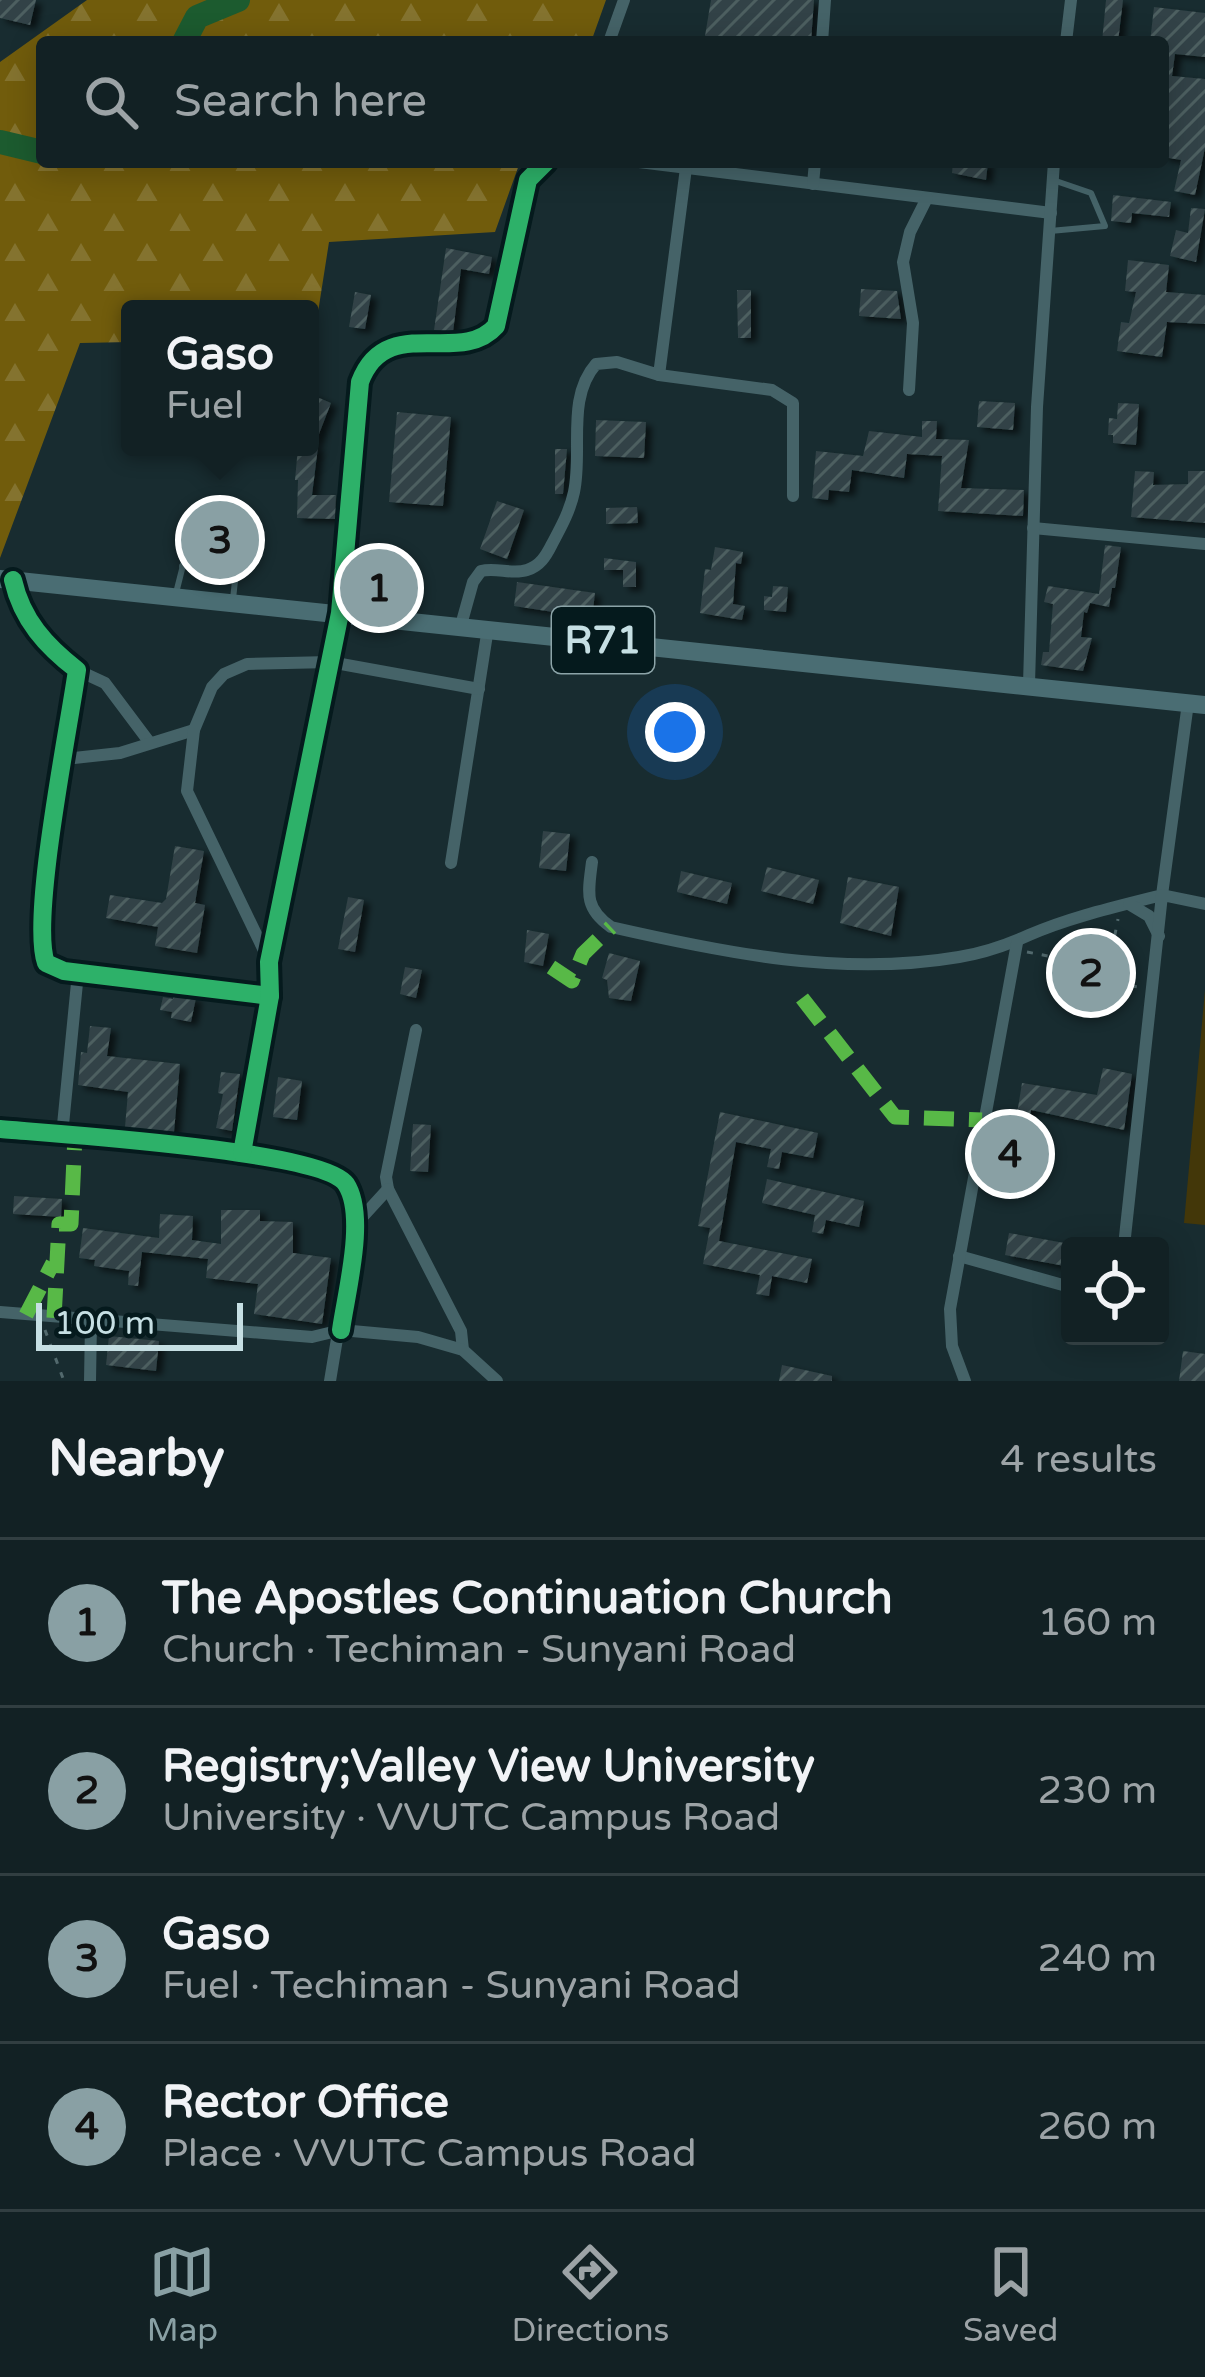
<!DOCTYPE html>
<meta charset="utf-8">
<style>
:root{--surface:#122124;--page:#1b292c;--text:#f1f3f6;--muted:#9ca3a6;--line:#313e41;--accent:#89a0a4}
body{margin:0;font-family:"Varela Round",sans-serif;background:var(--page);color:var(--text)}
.controls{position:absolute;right:36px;bottom:36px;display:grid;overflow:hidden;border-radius:12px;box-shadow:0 6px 30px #0003}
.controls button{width:108px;height:108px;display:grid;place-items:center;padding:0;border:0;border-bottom:3px solid var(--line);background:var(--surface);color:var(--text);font:60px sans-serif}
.scale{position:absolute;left:36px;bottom:30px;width:207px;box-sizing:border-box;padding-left:12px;border:6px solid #c6dfe3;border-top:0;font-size:33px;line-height:42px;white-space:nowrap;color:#c6dfe3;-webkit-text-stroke:9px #051a1d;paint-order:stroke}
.you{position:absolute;left:675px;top:732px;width:42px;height:42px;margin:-30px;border:9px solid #fff;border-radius:50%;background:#1a73e8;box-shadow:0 0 0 18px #1a73e833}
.badge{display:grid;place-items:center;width:78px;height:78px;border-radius:50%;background:var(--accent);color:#111;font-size:39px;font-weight:700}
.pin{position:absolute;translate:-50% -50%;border:6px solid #fff;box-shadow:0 3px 12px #0006}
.popup{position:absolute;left:121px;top:300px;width:198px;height:156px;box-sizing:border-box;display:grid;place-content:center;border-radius:12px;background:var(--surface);filter:drop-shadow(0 3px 9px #0005);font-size:39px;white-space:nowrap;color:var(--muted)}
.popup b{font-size:45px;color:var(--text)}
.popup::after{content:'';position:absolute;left:50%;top:100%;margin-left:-24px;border:24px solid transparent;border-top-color:var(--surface)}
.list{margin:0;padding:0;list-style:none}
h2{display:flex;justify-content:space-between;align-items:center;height:156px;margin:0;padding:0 48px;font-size:51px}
h2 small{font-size:39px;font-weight:400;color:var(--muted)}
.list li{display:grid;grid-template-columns:78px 1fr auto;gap:36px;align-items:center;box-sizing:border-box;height:168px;padding:0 48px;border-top:3px solid var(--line)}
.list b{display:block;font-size:45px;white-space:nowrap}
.list p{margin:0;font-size:39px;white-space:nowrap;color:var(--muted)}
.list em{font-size:39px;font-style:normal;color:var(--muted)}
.icon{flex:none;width:66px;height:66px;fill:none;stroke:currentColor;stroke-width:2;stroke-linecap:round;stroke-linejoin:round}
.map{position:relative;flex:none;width:1205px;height:1381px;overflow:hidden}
.search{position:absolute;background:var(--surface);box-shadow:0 6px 30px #0003;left:36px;right:36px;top:36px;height:132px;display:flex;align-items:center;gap:30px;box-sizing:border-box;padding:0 42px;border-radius:12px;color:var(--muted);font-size:45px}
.sheet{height:828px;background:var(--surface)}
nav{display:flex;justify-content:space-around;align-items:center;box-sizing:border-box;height:168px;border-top:3px solid var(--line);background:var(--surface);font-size:33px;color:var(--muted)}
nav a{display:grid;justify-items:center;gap:6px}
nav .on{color:var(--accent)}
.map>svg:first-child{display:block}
.forest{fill:url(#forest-firs)}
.pitch{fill:#433709}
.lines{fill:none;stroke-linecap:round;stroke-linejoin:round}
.river{stroke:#1c5b2f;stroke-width:24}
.building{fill:url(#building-hatch);filter:url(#shadow)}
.path{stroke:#52696d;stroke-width:3;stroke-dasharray:6 9;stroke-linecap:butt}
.lane{stroke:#456368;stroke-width:6}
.street{stroke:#456368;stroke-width:12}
.primary{stroke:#4a6d73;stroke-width:18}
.quiet{stroke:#58b947;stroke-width:15;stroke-dasharray:30 15;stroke-linecap:butt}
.cycleway-casing{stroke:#051a1d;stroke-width:26}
.cycleway{stroke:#2db169;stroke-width:18}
.labels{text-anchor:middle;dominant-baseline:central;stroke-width:9;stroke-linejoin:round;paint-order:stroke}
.shield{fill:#051a1d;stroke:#8ca4a8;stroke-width:3}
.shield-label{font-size:39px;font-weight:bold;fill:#c6dfe3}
</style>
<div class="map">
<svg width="1205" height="1381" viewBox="0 0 1205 1381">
<defs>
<pattern id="forest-firs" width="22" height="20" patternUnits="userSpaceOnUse" patternTransform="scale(3)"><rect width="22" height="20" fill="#715c0c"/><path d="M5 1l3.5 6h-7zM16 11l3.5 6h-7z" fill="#84732f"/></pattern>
<pattern id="building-hatch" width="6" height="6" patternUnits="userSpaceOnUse" patternTransform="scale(3)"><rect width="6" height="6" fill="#314346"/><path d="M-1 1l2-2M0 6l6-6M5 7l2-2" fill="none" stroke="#4d5e61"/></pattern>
<filter id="shadow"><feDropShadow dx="6" dy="4" stdDeviation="3" flood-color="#0009"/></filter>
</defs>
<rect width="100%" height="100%" fill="#182c30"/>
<!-- forest -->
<polygon class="forest" points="87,0 606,0 591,42 42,42 42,162 520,162 495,232 329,242 314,338 310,338 310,309 130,309 130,342 80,343 0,558 0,62"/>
<!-- pitch -->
<polygon class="pitch" points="1205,990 1205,1225 1184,1223"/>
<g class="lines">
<!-- river -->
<g class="river">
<polyline points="184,42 197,17 238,0"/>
<polyline points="0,142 42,152"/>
</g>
</g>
<!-- building -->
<g class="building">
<polygon points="0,0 36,0 30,25 0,18"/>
<polygon points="711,0 814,0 811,42 704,42"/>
<polygon points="1106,0 1123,0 1118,42 1102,42"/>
<polygon points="1154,7 1205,13 1205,57 1175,54 1172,76 1205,79 1205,148 1195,195 1174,191 1181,160 1163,157 1163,42 1150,42"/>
<polygon points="953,162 988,162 986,180 952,173"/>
<polygon points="1113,195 1171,202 1169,217 1132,213 1131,223 1111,221"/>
<polygon points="1191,208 1205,209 1196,262 1170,256 1176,230 1188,233"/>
<polygon points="446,248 492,257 489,274 461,269 453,332 434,330"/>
<polygon points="1128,260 1169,265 1166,292 1205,295 1205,324 1167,322 1162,357 1117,351 1121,322 1129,323 1136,292 1125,291"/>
<polygon points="861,289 897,291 901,319 859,316"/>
<polygon points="737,290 751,290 751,338 738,338"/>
<polygon points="355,292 371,295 365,329 349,327"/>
<polygon points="310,394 331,403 314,447 318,447 312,495 336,495 335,519 297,518 298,480 295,480 298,447 310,447"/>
<polygon points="979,401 1015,403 1013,430 977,427"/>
<polygon points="1118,403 1139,404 1136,445 1113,443 1113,435 1108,435 1109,418 1117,419"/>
<polygon points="397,412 451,417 443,506 389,502"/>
<polygon points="596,420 646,422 644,458 595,456"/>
<polygon points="922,421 937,421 936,439 969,440 961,488 1024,490 1023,516 938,511 942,456 907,454 904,478 852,470 849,492 829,490 828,500 812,498 816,451 863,456 869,431 922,437"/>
<polygon points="555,449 567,449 563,494 555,494"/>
<polygon points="1135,471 1154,472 1153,485 1188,484 1188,471 1205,471 1205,523 1131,517"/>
<polygon points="497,501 524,510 507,559 480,549"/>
<polygon points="637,507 638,523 606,524 606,508"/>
<polygon points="1105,545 1121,547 1115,588 1112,588 1109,607 1090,603 1087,613 1084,612 1081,637 1092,638 1083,671 1041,665 1043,652 1049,652 1053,604 1044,602 1048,586 1099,594"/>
<polygon points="715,547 743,552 741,564 736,563 733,604 745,606 742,620 700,613 705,569 711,570"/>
<polygon points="604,558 636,562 636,587 623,587 623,570 604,570"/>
<polygon points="517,582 595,593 592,618 514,606"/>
<polygon points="773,586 788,587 786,612 764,610 764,596 772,597"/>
<polygon points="543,831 570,834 566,871 539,868"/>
<polygon points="175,846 204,851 195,903 205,905 197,953 155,946 158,927 106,918 110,895 162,903 166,899"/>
<polygon points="767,867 819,880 813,904 761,891"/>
<polygon points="681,871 732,883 727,904 677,892"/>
<polygon points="848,877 899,887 891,936 840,923"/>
<polygon points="348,897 364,900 355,952 338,949"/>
<polygon points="527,930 549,934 543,966 524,962"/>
<polygon points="1054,950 1109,965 1108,974 1117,977 1115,995 1094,989 1094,984 1074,978 1074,973 1051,968"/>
<polygon points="609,953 640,961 631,1001 609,998 607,980 602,978"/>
<polygon points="405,967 422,970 416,998 400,994"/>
<polygon points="174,995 196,998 191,1022 171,1018 172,1012 160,1010 163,997 173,999"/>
<polygon points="90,1026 111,1028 107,1056 180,1064 174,1132 125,1127 128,1092 78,1085 81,1052 87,1053"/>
<polygon points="1103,1068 1132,1074 1124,1130 1031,1110 1016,1190 992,1185 1005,1118 1016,1120 1022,1083 1097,1095"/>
<polygon points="221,1072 240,1074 232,1131 216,1128 223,1094 218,1093"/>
<polygon points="278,1077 302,1081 297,1120 273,1117"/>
<polygon points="720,1112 818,1133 813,1158 782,1152 779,1169 767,1167 771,1149 736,1142 719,1241 812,1259 807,1283 772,1276 769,1296 756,1294 760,1275 703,1264 710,1228 698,1226"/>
<polygon points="413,1124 431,1125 428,1172 410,1171"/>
<polygon points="767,1179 864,1201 859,1227 826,1220 823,1234 812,1232 815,1215 762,1203"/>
<polygon points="14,1196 62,1199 61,1217 13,1214"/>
<polygon points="221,1210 260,1210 260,1221 293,1222 293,1253 331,1258 322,1324 254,1314 258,1284 206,1278 208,1259 142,1252 138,1286 128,1285 129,1271 94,1266 95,1260 79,1258 83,1228 159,1238 160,1214 193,1216 192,1240 221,1244"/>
<polygon points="1009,1233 1070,1244 1070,1267 1005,1255"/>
<polygon points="109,1336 159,1341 156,1371 106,1365"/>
<polygon points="1183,1351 1205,1354 1205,1381 1179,1381"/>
<polygon points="782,1365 832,1376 832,1381 779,1381"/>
</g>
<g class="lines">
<!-- path -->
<g class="path">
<polyline points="1027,952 1053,957"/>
<polyline points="1109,965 1118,919"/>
<polyline points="1116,984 1138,987"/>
<polyline points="45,1330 64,1381"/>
</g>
<!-- lane -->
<g class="lane">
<polyline points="1050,231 1105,226 1091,193 1053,180"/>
<polyline points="182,566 236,572"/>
<polyline points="176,593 194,522 202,509 231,514 241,526 233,599"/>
</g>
<!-- street -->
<g class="street">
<polyline points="609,42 624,0"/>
<polyline points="822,42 825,0"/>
<polyline points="1066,42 1071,0"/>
<polyline points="639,162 1051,213"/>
<polyline points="813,184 815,162"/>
<polyline points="659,375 686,168"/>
<polyline points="909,390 913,323 903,262 910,232 927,198"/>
<polyline points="1033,528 1205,544"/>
<path d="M13,580C22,620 46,646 77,670C69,728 30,919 46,963L64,971L270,996"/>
<path d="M461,625L473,582L481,571C496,567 512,575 527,570C540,566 546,556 552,544C561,527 570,511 574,492C583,450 566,398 596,364L617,362L659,375L772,390L793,403V496"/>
<polyline points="77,670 105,683 150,743"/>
<polyline points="1029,684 1037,407 1054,162"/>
<polyline points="65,759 120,753 194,730"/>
<path d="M592,862C588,893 584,908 611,927C725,953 842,977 959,957C984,953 1007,945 1029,935C1070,917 1119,906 1162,895L1188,703"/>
<polyline points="451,863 488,628"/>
<polyline points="1129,904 1149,916 1159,936"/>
<polyline points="269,961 187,791 194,730 212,687 224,674 247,664 330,662 479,689"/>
<polyline points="416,1030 386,1177 388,1189 461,1331 463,1350"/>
<polyline points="0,1129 242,1153 316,1167 345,1182 354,1203 356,1224 330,1381"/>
<polyline points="62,1135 78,973"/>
<path d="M242,1153L270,996L269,962L340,613L360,382C386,312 460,367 496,326L528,180L546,162"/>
<polyline points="356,1224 388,1189"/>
<polyline points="1124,1246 1162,895 1205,904"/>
<polyline points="959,1256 1070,1287"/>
<polyline points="0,1312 312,1337 341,1330 418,1337 463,1350 497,1381"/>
<polyline points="90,1381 91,1322"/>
<polyline points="965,1381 952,1346 950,1309 1017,943"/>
</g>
<!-- primary -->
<polyline class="primary" points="0,579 1205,705"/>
<!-- quiet -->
<g class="quiet">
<polyline points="551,967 572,981 583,954 611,927"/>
<polyline points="802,998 895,1117 982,1120"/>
<polyline points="26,1315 53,1263"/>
<polyline points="54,1318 59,1224 71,1224 75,1136"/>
</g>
<!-- cycleway casing -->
<g class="cycleway-casing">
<g id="cycleway">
<path d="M13,580C22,620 46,646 77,670C69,728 30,919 46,963L64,971L270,996"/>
<path d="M0,1129C54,1134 322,1150 346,1184C367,1216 346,1293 341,1330"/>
<path d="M242,1153L270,996L269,962L340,613L360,382C386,312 460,367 496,326L528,180L546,162"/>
</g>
</g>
<!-- cycleway -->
<use href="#cycleway" class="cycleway"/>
</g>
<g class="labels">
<!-- shield labels -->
<rect class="shield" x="552" y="607" width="102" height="66" rx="9"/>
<g class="shield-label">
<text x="603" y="640">R71</text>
</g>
</g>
</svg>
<div class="controls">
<button><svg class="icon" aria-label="locate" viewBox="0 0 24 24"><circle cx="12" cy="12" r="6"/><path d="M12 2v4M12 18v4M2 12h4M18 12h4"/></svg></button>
</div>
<div class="scale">100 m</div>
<div class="you"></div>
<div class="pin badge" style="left:379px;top:588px">1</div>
<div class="pin badge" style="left:1091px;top:973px">2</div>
<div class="pin badge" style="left:220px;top:540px">3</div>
<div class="popup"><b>Gaso</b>Fuel</div>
<div class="pin badge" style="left:1010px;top:1154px">4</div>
<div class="search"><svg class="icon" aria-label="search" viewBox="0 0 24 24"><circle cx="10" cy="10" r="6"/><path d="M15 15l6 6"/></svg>Search here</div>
</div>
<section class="sheet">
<h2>Nearby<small>4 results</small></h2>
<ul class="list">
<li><span class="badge">1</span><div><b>The Apostles Continuation Church</b><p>Church · Techiman - Sunyani Road</p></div><em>160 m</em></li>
<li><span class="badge">2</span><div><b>Registry;Valley View University</b><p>University · VVUTC Campus Road</p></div><em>230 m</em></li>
<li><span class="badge">3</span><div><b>Gaso</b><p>Fuel · Techiman - Sunyani Road</p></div><em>240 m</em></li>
<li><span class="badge">4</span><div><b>Rector Office</b><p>Place · VVUTC Campus Road</p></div><em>260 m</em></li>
</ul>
</section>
<nav>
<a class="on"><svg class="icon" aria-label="map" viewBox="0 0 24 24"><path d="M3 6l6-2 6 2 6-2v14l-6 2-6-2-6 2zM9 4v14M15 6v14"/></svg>Map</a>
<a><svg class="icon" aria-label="directions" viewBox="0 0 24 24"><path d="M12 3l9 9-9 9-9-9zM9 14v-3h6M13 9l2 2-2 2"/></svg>Directions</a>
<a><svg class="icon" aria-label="saved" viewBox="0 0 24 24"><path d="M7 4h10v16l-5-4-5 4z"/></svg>Saved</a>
</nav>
